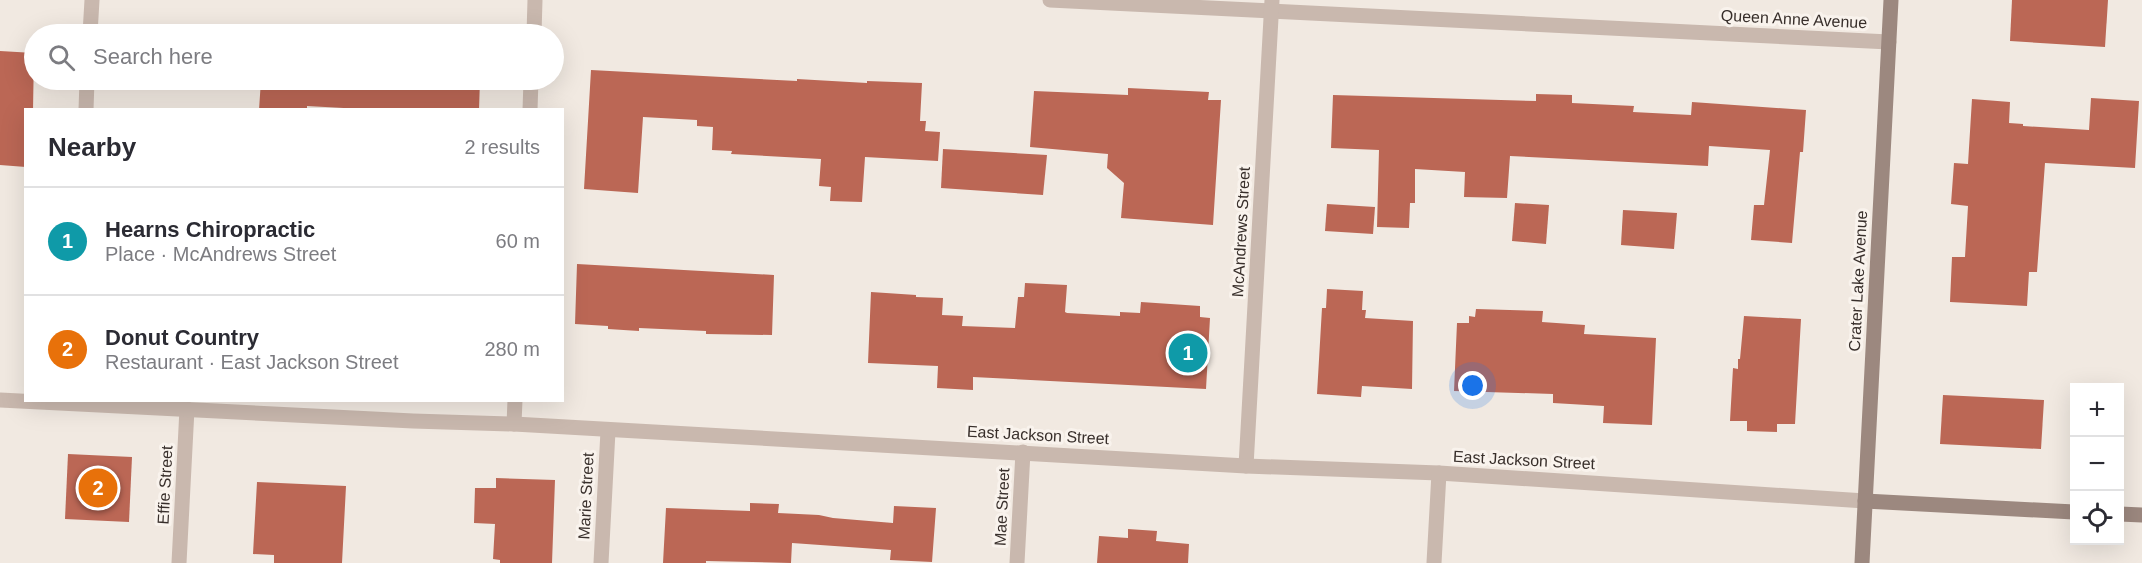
<!DOCTYPE html>
<meta charset="utf-8">
<style>
:root{--surface:#fff;--page:#f2f2f3;--text:#2b2b33;--muted:#7c7c81;--line:#e1e1e2;--accent:#7c3aed}
body{margin:0;font-family:Arial,sans-serif;background:var(--page);color:var(--text)}
.controls{position:absolute;right:18px;bottom:18px;display:grid;overflow:hidden;border-radius:0px;box-shadow:0 6px 24px #0002}
.controls button{width:54px;height:54px;display:grid;place-items:center;padding:0;border:0;border-bottom:2px solid var(--line);background:var(--surface);color:var(--text);font:30px sans-serif}
.you{position:absolute;left:1473px;top:386px;width:21px;height:21px;margin:-15px;border:4px solid #fff;border-radius:50%;background:#1a73e8;box-shadow:0 0 0 9px #1a73e833}
.badge{display:grid;place-items:center;width:39px;height:39px;border-radius:50%;background:var(--accent);color:#fff;font-size:20px;font-weight:700}
.pin{position:absolute;translate:-50% -50%;border:3px solid #fff;box-shadow:0 2px 6px #0006}
.list{margin:0;padding:0;list-style:none}
h2{display:flex;justify-content:space-between;align-items:center;height:78px;margin:0;padding:0 24px;font-size:26px}
h2 small{font-size:20px;font-weight:400;color:var(--muted)}
.list li{display:grid;grid-template-columns:39px 1fr auto;gap:18px;align-items:center;box-sizing:border-box;height:108px;padding:0 24px;border-top:2px solid var(--line)}
.list b{display:block;font-size:22px;white-space:nowrap}
.list p{margin:0;font-size:20px;white-space:nowrap;color:var(--muted)}
.list em{font-size:20px;font-style:normal;color:var(--muted)}
.icon{flex:none;width:33px;height:33px;fill:none;stroke:currentColor;stroke-width:2;stroke-linecap:round;stroke-linejoin:round}
.map{position:relative;flex:none;width:2142px;height:563px;overflow:hidden}
.search{position:absolute;background:var(--surface);box-shadow:0 6px 24px #0002;left:24px;top:24px;width:540px;height:66px;display:flex;align-items:center;gap:15px;box-sizing:border-box;padding:0 21px;border-radius:33px;color:var(--muted);font-size:22px}
.panel{position:absolute;background:var(--surface);box-shadow:0 6px 24px #0002;left:24px;top:108px;width:540px;height:294px;border-radius:0px}
.map>svg:first-child{display:block}
.building{fill:#bb6755}
.lines{fill:none;stroke-linecap:round;stroke-linejoin:round}
.minor{stroke:#c9b8ae;stroke-width:15}
.tertiary{stroke:#c9b8ae;stroke-width:15}
.secondary{stroke:#9c887f;stroke-width:15}
.labels{text-anchor:middle;dominant-baseline:central;stroke-width:6;stroke-linejoin:round;paint-order:stroke}
.street-label{font-size:16px;fill:#382f2b;stroke:#f9f3ed}
</style>
<div class="map">
<svg width="2142" height="563" viewBox="0 0 2142 563">
<rect width="100%" height="100%" fill="#f1e9e1"/>
<!-- building -->
<g class="building">
<polygon points="2012,0 2108,0 2105,47 2010,41"/>
<polygon points="0,51 34,53 33,110 26,110 26,167 0,165"/>
<polygon points="591,70 797,81 797,79 867,83 867,81 922,83 920,121 926,121 925,131 940,132 938,161 865,157 862,202 830,201 831,187 819,186 821,159 731,154 732,151 712,150 713,127 697,126 697,120 643,117 638,193 584,189"/>
<polygon points="261,80 480,80 479,110 380,110 307,106 307,110 259,110"/>
<polygon points="1128,88 1209,92 1208,100 1221,100 1213,225 1121,218 1124,183 1107,168 1108,154 1030,147 1034,91 1128,95"/>
<polygon points="1536,94 1572,95 1572,103 1634,106 1633,112 1691,115 1692,102 1806,110 1803,152 1800,152 1792,243 1751,240 1754,205 1764,205 1770,150 1709,146 1708,166 1510,156 1507,198 1464,197 1465,172 1415,169 1415,203 1410,203 1409,228 1377,227 1379,150 1331,148 1333,95 1536,101"/>
<polygon points="2091,98 2139,101 2135,168 2045,163 2037,272 2029,272 2027,306 1950,302 1952,257 1965,257 1968,206 1951,204 1954,163 1968,164 1972,99 2010,102 2009,123 2023,124 2023,126 2089,130"/>
<polygon points="943,149 1047,155 1043,195 941,188"/>
<polygon points="1515,203 1549,205 1546,244 1512,241"/>
<polygon points="1327,204 1375,207 1373,234 1325,231"/>
<polygon points="1623,210 1677,213 1674,249 1621,245"/>
<polygon points="577,264 774,275 772,335 706,334 706,331 639,328 639,331 608,329 608,326 575,324"/>
<polygon points="1025,283 1067,285 1065,312 1067,313 1120,316 1120,312 1140,313 1141,302 1200,306 1200,317 1210,318 1206,389 973,377 973,390 937,388 938,366 868,363 871,292 916,295 916,297 943,298 942,315 963,316 962,326 1015,328 1018,297 1024,297"/>
<polygon points="1327,289 1363,291 1362,310 1366,310 1365,318 1413,321 1412,389 1362,386 1361,397 1317,394 1322,308 1326,308"/>
<polygon points="1476,309 1543,311 1542,322 1585,325 1584,334 1656,338 1652,425 1603,423 1604,406 1553,403 1553,394 1454,391 1457,323 1469,323 1469,316 1475,317"/>
<polygon points="1744,316 1801,319 1795,424 1777,424 1777,432 1747,431 1747,421 1730,421 1733,368 1738,369 1738,359 1740,359"/>
<polygon points="1943,395 2044,400 2041,449 1940,444"/>
<polygon points="68,454 132,457 129,522 65,519"/>
<polygon points="496,478 555,480 552,563 500,563 500,560 493,559 495,524 474,523 475,488 496,488"/>
<polygon points="257,482 346,486 342,563 274,563 274,555 253,554"/>
<polygon points="750,503 779,504 778,513 819,515 833,518 893,523 894,506 936,508 932,562 890,560 891,550 792,543 791,563 706,561 706,563 663,563 666,508 750,511"/>
<polygon points="1128,529 1157,531 1156,541 1189,544 1188,563 1097,563 1099,536 1128,538"/>
</g>
<g class="lines">
<!-- minor -->
<g class="minor">
<polyline points="1050,0 1889,42"/>
<polyline points="90,34 92,0"/>
<polyline points="534,34 535,0"/>
<polyline points="86,110 87,80"/>
<polyline points="530,110 531,80"/>
<polyline points="514,424 515,400"/>
<polyline points="1246,466 1272,0"/>
<polyline points="179,563 187,409"/>
<polyline points="601,563 608,431"/>
<polyline points="1017,563 1023,452"/>
<polyline points="1434,563 1439,473"/>
</g>
<!-- tertiary -->
<polyline class="tertiary" points="0,400 413,421 514,424 1246,466 1439,473 1865,501"/>
<!-- secondary -->
<g class="secondary">
<polyline points="1865,501 2074,512"/>
<polyline points="2120,514 2142,515"/>
<polyline points="1862,563 1891,0"/>
</g>
</g>
<g class="labels">
<!-- street labels -->
<g class="street-label">
<text transform="translate(1794 19) rotate(3)">Queen Anne Avenue</text>
<text transform="translate(1241 232) rotate(-87)">McAndrews Street</text>
<text transform="translate(1858 281) rotate(-87)">Crater Lake Avenue</text>
<text transform="translate(1038 435) rotate(3)">East Jackson Street</text>
<text transform="translate(1524 460) rotate(3)">East Jackson Street</text>
<text transform="translate(165 485) rotate(-87)">Effie Street</text>
<text transform="translate(586 496) rotate(-87)">Marie Street</text>
<text transform="translate(1002 507) rotate(-87)">Mae Street</text>
</g>
</g>
</svg>
<div class="controls">
<button>+</button>
<button>−</button>
<button><svg class="icon" aria-label="locate" viewBox="0 0 24 24"><circle cx="12" cy="12" r="6"/><path d="M12 2v4M12 18v4M2 12h4M18 12h4"/></svg></button>
</div>
<div class="you"></div>
<div class="pin badge" style="left:1188px;top:353px;background:#0f9aa8">1</div>
<div class="pin badge" style="left:98px;top:488px;background:#e8710a">2</div>
<div class="search"><svg class="icon" aria-label="search" viewBox="0 0 24 24"><circle cx="10" cy="10" r="6"/><path d="M15 15l6 6"/></svg>Search here</div>
<section class="panel">
<h2>Nearby<small>2 results</small></h2>
<ul class="list">
<li><span class="badge" style="background:#0f9aa8">1</span><div><b>Hearns Chiropractic</b><p>Place · McAndrews Street</p></div><em>60 m</em></li>
<li><span class="badge" style="background:#e8710a">2</span><div><b>Donut Country</b><p>Restaurant · East Jackson Street</p></div><em>280 m</em></li>
</ul>
</section>
</div>
